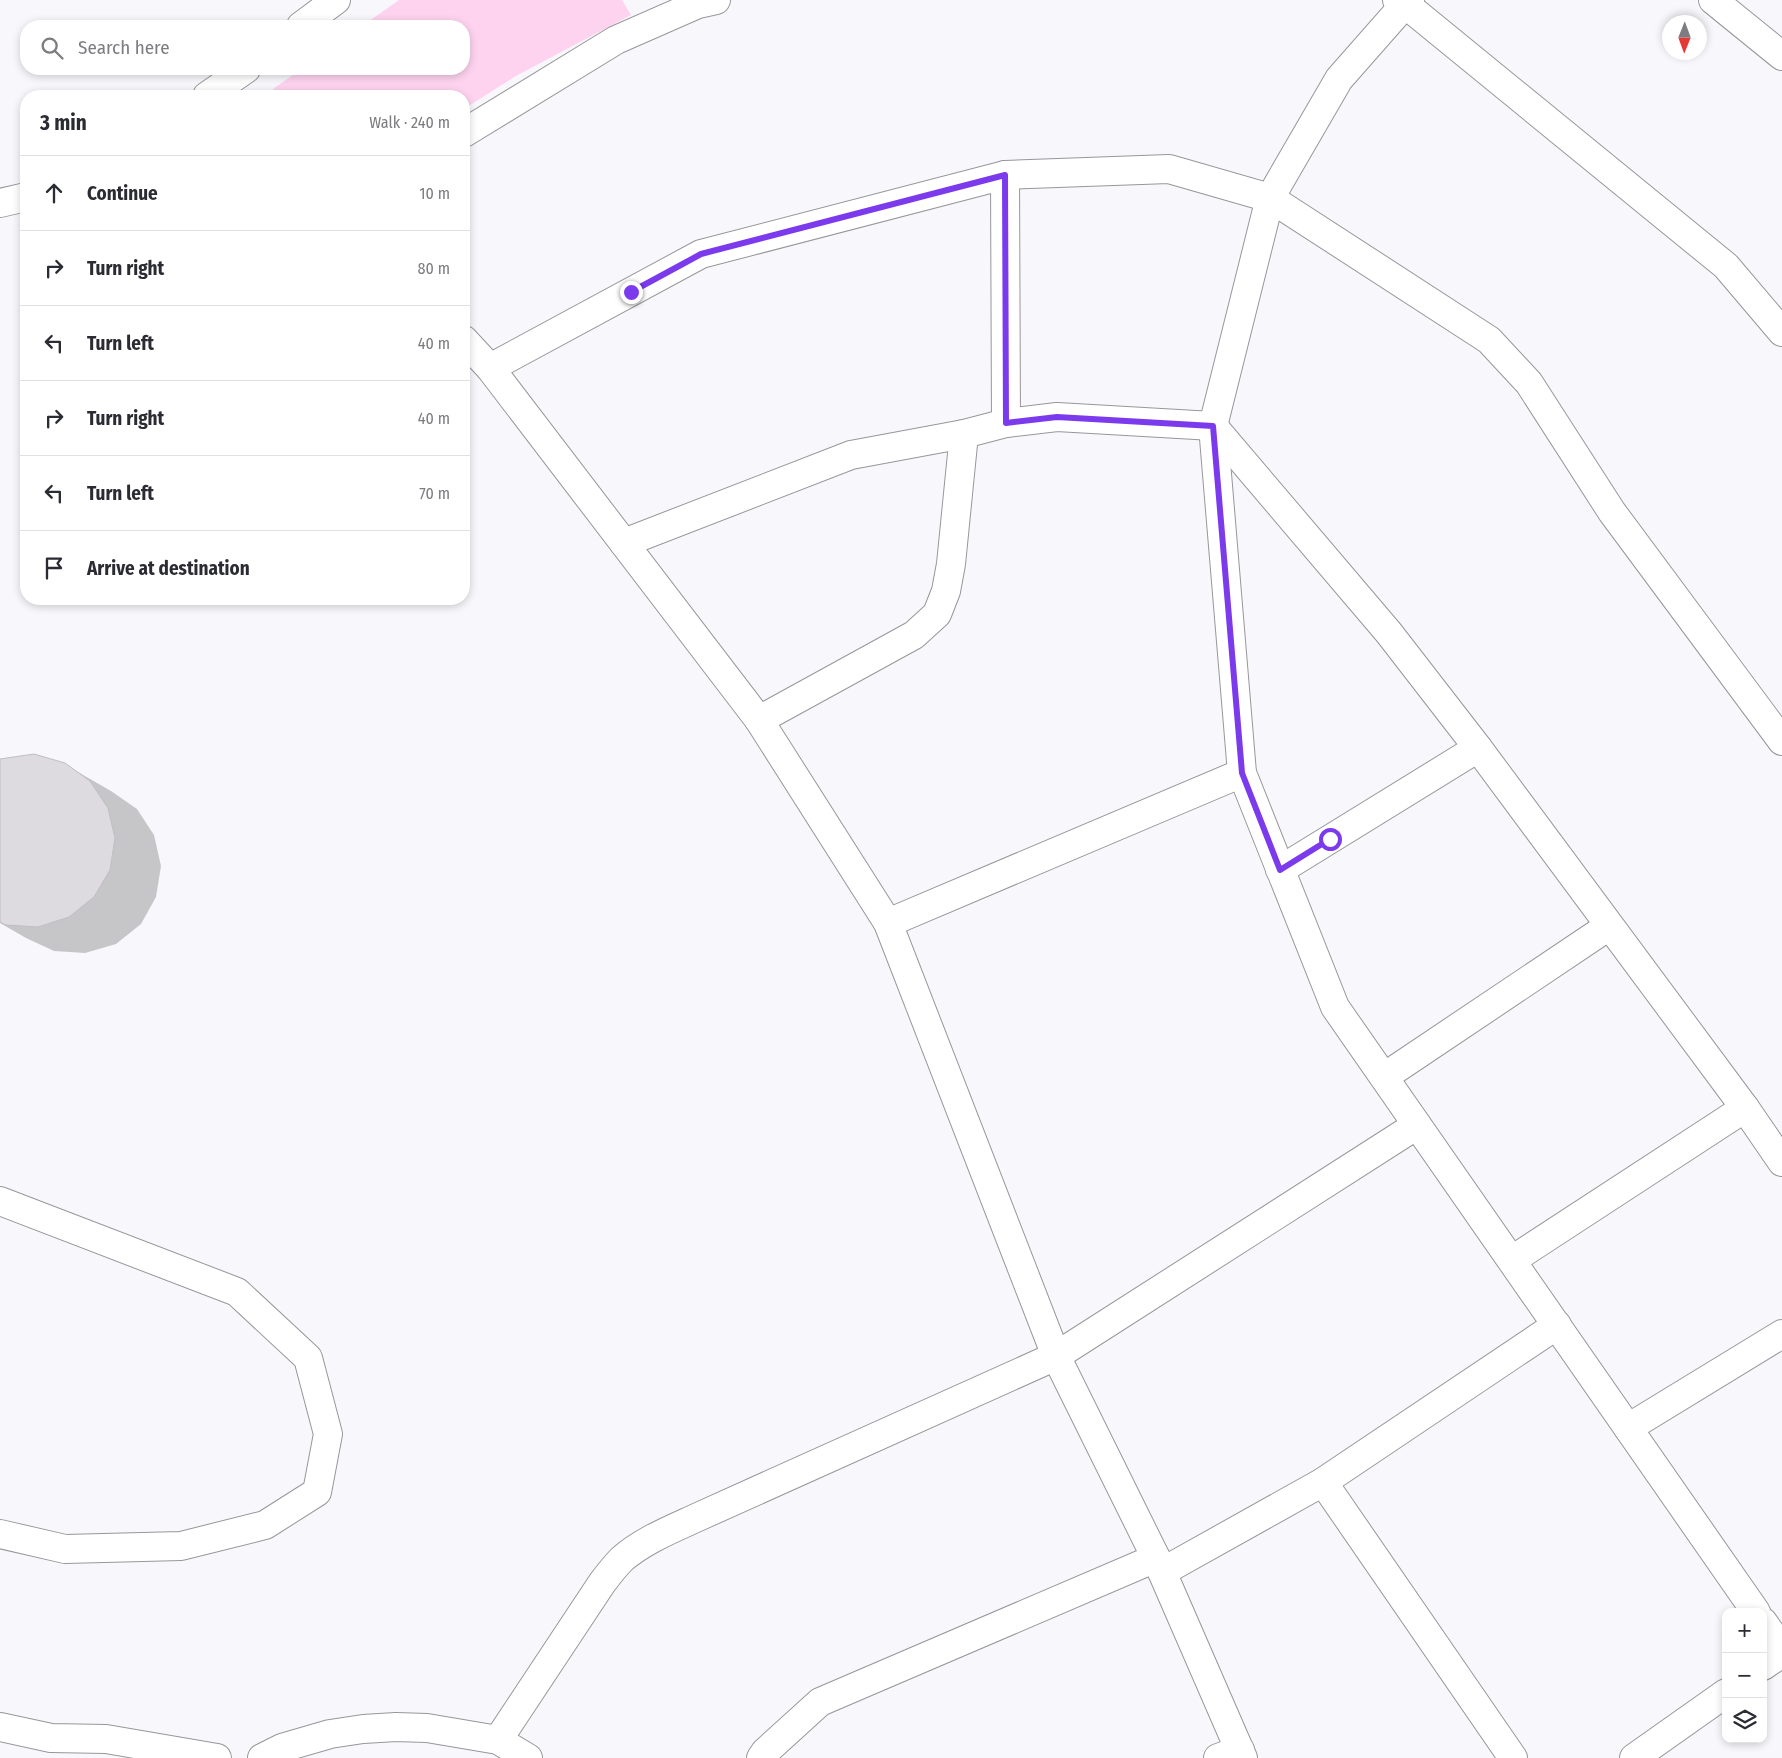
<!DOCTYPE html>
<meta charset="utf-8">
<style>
:root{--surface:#fff;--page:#f2f2f3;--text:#2b2b33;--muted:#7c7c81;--line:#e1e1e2}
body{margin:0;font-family:"Fira Sans Condensed",sans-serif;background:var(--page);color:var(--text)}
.controls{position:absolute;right:15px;bottom:15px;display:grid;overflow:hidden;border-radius:10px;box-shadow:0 2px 8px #0003}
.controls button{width:45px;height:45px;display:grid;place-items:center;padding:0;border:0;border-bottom:1px solid var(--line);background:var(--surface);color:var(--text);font:25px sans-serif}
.compass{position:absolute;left:1662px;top:15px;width:45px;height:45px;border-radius:50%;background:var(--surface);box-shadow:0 2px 8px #0003;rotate:181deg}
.stop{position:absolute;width:15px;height:15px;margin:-11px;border:4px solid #7c3aed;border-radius:50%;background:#fff}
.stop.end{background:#7c3aed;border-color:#fff;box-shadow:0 1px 5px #0008}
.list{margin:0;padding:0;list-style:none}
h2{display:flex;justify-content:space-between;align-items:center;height:65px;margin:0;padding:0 20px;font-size:21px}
h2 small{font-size:16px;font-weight:400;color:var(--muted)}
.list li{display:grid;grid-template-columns:32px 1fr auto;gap:15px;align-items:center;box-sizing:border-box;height:75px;padding:0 20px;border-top:1px solid var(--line)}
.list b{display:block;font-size:19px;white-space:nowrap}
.list em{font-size:16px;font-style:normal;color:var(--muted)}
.icon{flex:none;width:28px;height:28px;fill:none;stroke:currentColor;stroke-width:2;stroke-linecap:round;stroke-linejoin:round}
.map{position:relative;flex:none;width:1782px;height:1758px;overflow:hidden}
.search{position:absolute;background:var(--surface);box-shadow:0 2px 8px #0003;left:20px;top:20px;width:450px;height:55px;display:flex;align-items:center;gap:12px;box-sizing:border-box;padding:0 18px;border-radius:20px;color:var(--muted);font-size:19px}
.panel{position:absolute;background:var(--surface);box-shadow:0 2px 8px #0003;left:20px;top:90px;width:450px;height:515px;border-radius:20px}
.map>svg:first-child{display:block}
.green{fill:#fed3ef}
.shadow{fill:#0003}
.building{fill:#dddbdf;stroke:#c0bec2}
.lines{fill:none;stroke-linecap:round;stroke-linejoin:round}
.minor-casing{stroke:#97979b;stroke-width:30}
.minor{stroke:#fff;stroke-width:28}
.route{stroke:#7c3aed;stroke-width:6}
</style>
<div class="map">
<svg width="1782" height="1758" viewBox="0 0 1782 1758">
<rect width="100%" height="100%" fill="#f8f8fc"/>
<!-- green -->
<polygon class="green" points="399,0 622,0 631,15 516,76 464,109 464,96 278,96 273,89 301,69 464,69 464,26 362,26"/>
<!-- shadow -->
<polygon class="shadow" points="0,761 64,764 111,791 137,809 154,835 161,866 156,897 141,924 116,944 85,953 54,951 26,938 0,923"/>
<!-- building -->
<polygon class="building" points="34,754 65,763 90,781 108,808 115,838 110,870 94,897 69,917 38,927 6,925 0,922 0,759"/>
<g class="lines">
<!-- minor casing -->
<g class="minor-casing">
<g id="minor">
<polyline points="1397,0 1405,4 1726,266 1782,332"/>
<polyline points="1410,0 1405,4 1339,79 1270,198 1213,426 1242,773 1335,1007 1756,1612"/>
<polyline points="1713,0 1782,56"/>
<polyline points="301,26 336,0"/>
<polyline points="207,96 246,69"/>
<polyline points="464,133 616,40 698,4 716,0"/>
<polyline points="1005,175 1006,423"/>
<polyline points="0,203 26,197"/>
<polyline points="464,340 490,368 759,720 888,923 1056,1356 1156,1558 1243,1758"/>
<polyline points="490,368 701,254 1005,175 1169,169 1270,198 1489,340 1529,383 1612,512 1782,741"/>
<polyline points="624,543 851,455 964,434 1006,423 1057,417 1213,426 1389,633 1478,748 1745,1108 1782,1162"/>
<polyline points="759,720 914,635 937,614 946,591 951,564 964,434"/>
<polyline points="1280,870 1478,748"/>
<polyline points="888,923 1242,773"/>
<polyline points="1384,1077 1609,926"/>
<polyline points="0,1201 237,1292 308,1358 328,1434 317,1492 265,1525 181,1546 65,1549 0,1534"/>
<polyline points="1512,1260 1745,1108"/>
<polyline points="1628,1428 1782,1334"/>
<polyline points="1323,1482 1513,1758"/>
<polyline points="1162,1572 1323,1482 1557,1325"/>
<polyline points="1763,1622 1782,1649"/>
<polyline points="1763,1666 1782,1653"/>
<polyline points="0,1727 51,1738 106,1739 217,1758"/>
<path d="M498,1740L602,1583C608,1575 615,1566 622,1559C644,1540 672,1529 698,1517L1056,1356L1417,1125"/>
<polyline points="262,1758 282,1748 330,1734 363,1729 396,1727 427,1728 498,1740 528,1758"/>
<polyline points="761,1758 765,1752 820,1702 1156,1558"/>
<polyline points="1218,1758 1240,1750"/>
<polyline points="1634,1758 1726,1693"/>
</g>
</g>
<!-- minor -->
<use href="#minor" class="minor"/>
</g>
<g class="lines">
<!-- route -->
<polyline class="route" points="631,292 701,254 1005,175 1006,423 1057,417 1213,426 1242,773 1280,870 1330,839"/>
</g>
</svg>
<div class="controls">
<button>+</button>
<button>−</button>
<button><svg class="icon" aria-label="layers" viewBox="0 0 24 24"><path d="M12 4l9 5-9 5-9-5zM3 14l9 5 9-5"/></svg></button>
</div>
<svg class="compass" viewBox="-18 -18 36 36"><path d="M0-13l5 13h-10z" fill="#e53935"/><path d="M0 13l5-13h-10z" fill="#7c7c81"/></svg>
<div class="stop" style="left:1330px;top:839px"></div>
<div class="stop end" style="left:631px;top:292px"></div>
<div class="search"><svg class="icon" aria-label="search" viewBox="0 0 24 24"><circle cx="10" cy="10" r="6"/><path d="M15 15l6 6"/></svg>Search here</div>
<section class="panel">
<h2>3 min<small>Walk · 240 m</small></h2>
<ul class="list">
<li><svg class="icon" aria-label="ahead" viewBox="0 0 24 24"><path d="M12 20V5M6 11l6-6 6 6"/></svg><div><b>Continue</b></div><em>10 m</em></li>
<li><svg class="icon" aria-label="right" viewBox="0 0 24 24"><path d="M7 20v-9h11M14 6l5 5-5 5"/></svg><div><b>Turn right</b></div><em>80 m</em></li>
<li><svg class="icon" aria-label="left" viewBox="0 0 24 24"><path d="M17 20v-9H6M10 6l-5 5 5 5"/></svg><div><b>Turn left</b></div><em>40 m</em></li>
<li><svg class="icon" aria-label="right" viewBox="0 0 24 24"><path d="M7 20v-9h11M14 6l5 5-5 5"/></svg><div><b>Turn right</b></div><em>40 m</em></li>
<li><svg class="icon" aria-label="left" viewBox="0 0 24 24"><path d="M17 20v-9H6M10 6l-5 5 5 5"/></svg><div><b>Turn left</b></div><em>70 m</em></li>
<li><svg class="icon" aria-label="arrive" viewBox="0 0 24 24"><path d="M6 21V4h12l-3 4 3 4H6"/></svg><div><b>Arrive at destination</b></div></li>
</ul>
</section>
</div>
